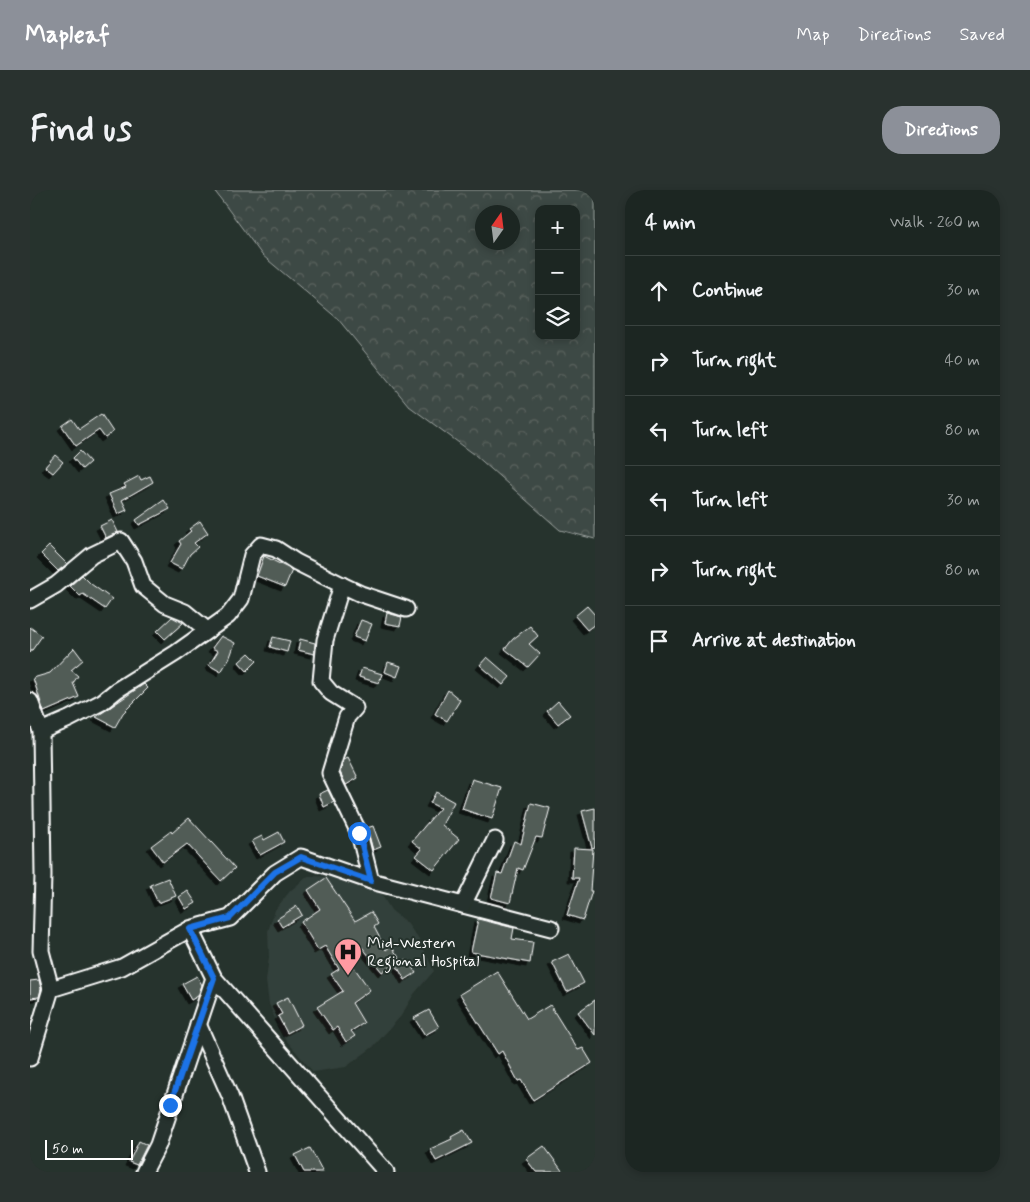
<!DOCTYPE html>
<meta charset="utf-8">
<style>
:root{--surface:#1c2622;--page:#29322f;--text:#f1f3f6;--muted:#a0a5a5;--line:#3a4340;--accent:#8c9099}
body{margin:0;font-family:Mynerve,sans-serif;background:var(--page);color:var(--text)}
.controls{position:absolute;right:15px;top:15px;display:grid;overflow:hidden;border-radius:10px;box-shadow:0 2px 8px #0003}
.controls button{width:45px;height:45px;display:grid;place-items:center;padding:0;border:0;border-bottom:1px solid var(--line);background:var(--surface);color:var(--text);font:25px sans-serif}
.compass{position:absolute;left:445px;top:15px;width:45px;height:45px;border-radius:50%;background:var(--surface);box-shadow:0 2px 8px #0003;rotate:14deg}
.scale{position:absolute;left:15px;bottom:12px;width:88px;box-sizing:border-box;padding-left:5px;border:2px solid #fff;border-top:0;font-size:14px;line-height:18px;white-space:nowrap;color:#fff;-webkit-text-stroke:4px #26332d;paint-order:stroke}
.stop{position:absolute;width:15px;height:15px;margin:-11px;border:4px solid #1a73e8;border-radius:50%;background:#fff}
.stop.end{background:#1a73e8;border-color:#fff;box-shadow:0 1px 5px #0008}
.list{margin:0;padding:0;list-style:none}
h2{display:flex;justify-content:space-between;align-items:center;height:65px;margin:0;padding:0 20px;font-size:21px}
h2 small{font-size:16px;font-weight:400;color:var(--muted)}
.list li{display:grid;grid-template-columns:32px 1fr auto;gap:15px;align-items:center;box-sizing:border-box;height:70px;padding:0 20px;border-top:1px solid var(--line)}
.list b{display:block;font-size:19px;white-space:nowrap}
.list em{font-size:16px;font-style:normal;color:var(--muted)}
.icon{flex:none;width:28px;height:28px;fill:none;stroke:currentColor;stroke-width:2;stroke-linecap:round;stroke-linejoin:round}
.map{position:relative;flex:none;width:565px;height:982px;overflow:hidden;border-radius:20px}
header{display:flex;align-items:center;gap:30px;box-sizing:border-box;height:70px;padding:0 25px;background:var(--accent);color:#fff}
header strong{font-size:24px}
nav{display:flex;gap:28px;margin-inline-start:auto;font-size:18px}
.intro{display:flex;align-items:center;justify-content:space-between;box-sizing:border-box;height:120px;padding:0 30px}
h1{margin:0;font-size:35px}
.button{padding:12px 22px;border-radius:20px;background:var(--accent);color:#fff;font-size:18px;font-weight:700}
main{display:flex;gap:30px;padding:0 30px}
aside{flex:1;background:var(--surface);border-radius:20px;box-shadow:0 2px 8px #0003}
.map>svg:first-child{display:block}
.built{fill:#333f3a;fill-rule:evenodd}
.forest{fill:url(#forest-crowns);stroke:#9ea4a2;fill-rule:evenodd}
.building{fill:#515c57;stroke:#fff;filter:url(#shadow)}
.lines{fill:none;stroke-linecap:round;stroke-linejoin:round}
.minor-casing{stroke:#fff;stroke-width:19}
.minor{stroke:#26332d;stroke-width:15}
.route{stroke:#1a73e8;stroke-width:6}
.labels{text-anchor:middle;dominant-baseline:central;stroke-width:4;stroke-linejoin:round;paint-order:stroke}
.poi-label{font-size:16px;fill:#fff;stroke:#26332d;text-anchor:start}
</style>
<header>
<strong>Mapleaf</strong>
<nav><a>Map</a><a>Directions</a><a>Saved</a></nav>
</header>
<div class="intro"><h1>Find us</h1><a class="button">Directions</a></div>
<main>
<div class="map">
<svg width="565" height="982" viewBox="0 0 565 982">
<defs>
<pattern id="forest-crowns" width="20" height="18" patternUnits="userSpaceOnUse" patternTransform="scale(1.25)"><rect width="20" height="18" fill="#3e4944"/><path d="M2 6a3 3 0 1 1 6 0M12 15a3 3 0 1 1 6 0" fill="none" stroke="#5b6460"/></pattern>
<filter id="shadow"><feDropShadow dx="-4" dy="4" stdDeviation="0" flood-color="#0009"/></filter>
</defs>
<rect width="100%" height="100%" fill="#26332d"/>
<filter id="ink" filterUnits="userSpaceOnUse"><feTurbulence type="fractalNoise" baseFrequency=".02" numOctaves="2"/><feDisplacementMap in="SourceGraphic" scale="10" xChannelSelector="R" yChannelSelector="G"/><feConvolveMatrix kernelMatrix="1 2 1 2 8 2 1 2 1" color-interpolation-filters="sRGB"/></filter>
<g filter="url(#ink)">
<!-- built -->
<path class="built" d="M278,686L308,687L350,702L361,720L377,733L390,751L404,781L384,804L371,826L343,857L316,877L283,882L251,844L239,814L236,791L239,767L238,741L245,720L260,701ZM297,717L314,745L288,760L271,732ZM322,813L334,833L327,837L316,817ZM263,819L272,835L257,842ZM318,835L325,846L316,851L309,841Z"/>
<!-- forest -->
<path class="forest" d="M184,0H565V349L530,340L444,264L379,216L308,129L232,65ZM509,19H546V146H509ZM452,22H482V52H452Z"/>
<!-- building -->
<g class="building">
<polygon points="71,224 83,242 75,248 69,240 46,256 32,236 42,229 49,239"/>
<polygon points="50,261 60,272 52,279 43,268"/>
<polygon points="25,265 33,272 23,283 15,277"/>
<polygon points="109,286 111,290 120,286 123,292 92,310 97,320 88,324 79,304 96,297 94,294"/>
<polygon points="134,310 140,319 109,335 106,330"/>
<polygon points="82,330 88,342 76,348 70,336"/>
<polygon points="170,331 178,343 164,353 168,357 160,364 152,379 140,373 151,354 149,351 161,341 159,339"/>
<polygon points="19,356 37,374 28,381 11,364"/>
<polygon points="234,366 262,380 255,397 227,386"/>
<polygon points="52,385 61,394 82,409 75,419 53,404 50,406 40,396"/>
<polygon points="557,416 565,425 565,434 557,440 545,426"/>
<polygon points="357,423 372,427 370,436 355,433"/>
<polygon points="142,427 153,433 135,449 127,441"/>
<polygon points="331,430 342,434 335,451 324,447"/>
<polygon points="500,436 508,446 499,454 510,464 498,477 475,459 483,449"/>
<polygon points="0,437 12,446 0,463"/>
<polygon points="191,446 205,453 200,467 191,482 179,475 188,461 182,458"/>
<polygon points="243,447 260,451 257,462 240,457"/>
<polygon points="270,449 285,453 284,464 268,460"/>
<polygon points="44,458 53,470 41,480 48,486 43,493 49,507 14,522 3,488 20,483"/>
<polygon points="219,463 227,471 217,481 209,472"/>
<polygon points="457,467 480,487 473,495 450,475"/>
<polygon points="358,472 371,476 367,487 355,482"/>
<polygon points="332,478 352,484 349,493 329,487"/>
<polygon points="114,494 118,498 93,523 85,537 66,527"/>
<polygon points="418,500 430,510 417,531 405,524"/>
<polygon points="528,511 540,525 528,534 517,521"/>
<polygon points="318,568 328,588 316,595 310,582 314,570"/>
<polygon points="442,589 472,598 462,629 432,619"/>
<polygon points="298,600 304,612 294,617 289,604"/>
<polygon points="406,602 424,612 412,635 429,649 404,680 386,666 392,659 382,651 410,618 400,613"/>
<polygon points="501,613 520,618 512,648 506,647 493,680 488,678 480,713 461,708 467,683 472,684 484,651 491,654"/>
<polygon points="565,618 565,657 562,658 552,621"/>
<polygon points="159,628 205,678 191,691 157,654 133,672 121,656 141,641 142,643"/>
<polygon points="343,636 351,657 343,660 337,638"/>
<polygon points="249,642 254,652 230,665 222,651 232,646 234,650"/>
<polygon points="544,658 563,659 560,701 562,701 553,730 537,725 549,688 542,688"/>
<polygon points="138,688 146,706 128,713 120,695"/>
<polygon points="296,688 325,731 341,722 348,734 344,737 356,760 361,756 370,769 352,782 332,757 316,766 340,800 322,813 334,833 321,841 325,846 316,852 307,837 303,840 287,817 313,801 301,784 309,779 295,756 288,760 271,732 290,719 278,700"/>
<polygon points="158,701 166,713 156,719 149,707"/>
<polygon points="267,716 272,725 252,737 247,729"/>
<polygon points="448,729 484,738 482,749 503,752 500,773 441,762"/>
<polygon points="539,764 554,793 537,802 522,772"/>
<polygon points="377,770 386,783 375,790 367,776"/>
<polygon points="467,781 497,829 520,815 548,860 553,858 562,873 503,910 491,890 488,891 472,861 468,864 430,804"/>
<polygon points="167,786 172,795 168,806 161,810 152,794"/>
<polygon points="9,790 11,799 9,807 0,808 0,791"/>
<polygon points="258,807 272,835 257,843 248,826 252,824 246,813"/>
<polygon points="565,810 565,845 548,822"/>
<polygon points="399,820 409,837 395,845 384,828"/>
<polygon points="434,940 442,953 406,971 400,959 422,949 421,947"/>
<polygon points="109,951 117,955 107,975 99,972"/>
<polygon points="514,956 533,982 506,982 496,969"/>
<polygon points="280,958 293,982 274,982 265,965"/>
</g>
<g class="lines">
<!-- minor casing -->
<g class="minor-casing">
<g id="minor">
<polyline points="0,410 26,395 62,365 91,351 104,371 113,396 135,414 155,422 177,440"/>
<polyline points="0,511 11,541 13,685 11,761 21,799"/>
<polyline points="11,541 39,529 72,512 87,500 146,463 198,426 211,409 222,365 231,355 246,359 266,372 312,395"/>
<polyline points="341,691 329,643 300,583 317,527 325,518 301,503 291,491 295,450 312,395 331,404 376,419"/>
<polyline points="433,715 521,738"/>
<polyline points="160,739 184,788 356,982"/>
<polyline points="168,834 200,906 227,982"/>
<polyline points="0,868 21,799 92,777 160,739 200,728 245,683 271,667 341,691 433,715 465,650"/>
<polyline points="114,982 128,955 184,788"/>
</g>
</g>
<!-- minor -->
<use href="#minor" class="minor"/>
</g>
</g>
<g class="lines" filter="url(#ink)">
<!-- route -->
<polyline class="route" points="140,915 184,788 160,739 200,728 245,682 271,667 341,691 329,643"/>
</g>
<!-- icons -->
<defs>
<g id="hospital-pin" transform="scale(1.4375)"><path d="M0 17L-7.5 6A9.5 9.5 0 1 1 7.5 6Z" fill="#ff9aa2" stroke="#26332d"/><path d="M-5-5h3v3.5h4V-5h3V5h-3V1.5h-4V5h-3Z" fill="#111"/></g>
</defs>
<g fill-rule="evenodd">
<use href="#hospital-pin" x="318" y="762"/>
</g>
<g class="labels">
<!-- poi labels -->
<g class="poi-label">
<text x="337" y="753">Mid-Western<tspan x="337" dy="18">Regional Hospital</tspan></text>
</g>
</g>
</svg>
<div class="controls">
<button>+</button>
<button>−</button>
<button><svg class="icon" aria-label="layers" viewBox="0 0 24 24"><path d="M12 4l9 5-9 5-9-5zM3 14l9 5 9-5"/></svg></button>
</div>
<svg class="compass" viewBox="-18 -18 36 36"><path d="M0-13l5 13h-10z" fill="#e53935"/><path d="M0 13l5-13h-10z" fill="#a0a5a5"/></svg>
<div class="scale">50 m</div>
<div class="stop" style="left:329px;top:643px"></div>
<div class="stop end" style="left:140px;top:915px"></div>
</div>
<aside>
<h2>4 min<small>Walk · 260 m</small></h2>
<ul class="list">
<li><svg class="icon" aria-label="ahead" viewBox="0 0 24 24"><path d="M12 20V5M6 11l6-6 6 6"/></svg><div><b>Continue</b></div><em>30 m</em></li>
<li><svg class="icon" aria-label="right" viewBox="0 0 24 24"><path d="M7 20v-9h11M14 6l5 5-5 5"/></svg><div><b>Turn right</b></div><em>40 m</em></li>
<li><svg class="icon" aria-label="left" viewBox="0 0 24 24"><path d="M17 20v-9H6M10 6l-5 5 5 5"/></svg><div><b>Turn left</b></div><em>80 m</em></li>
<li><svg class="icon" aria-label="left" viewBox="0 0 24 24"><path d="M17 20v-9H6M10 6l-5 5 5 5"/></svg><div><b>Turn left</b></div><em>30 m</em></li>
<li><svg class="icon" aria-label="right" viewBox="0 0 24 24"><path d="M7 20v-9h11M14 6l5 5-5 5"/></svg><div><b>Turn right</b></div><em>80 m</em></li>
<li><svg class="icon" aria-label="arrive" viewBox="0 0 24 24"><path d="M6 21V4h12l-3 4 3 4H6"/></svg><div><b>Arrive at destination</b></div></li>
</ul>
</aside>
</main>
